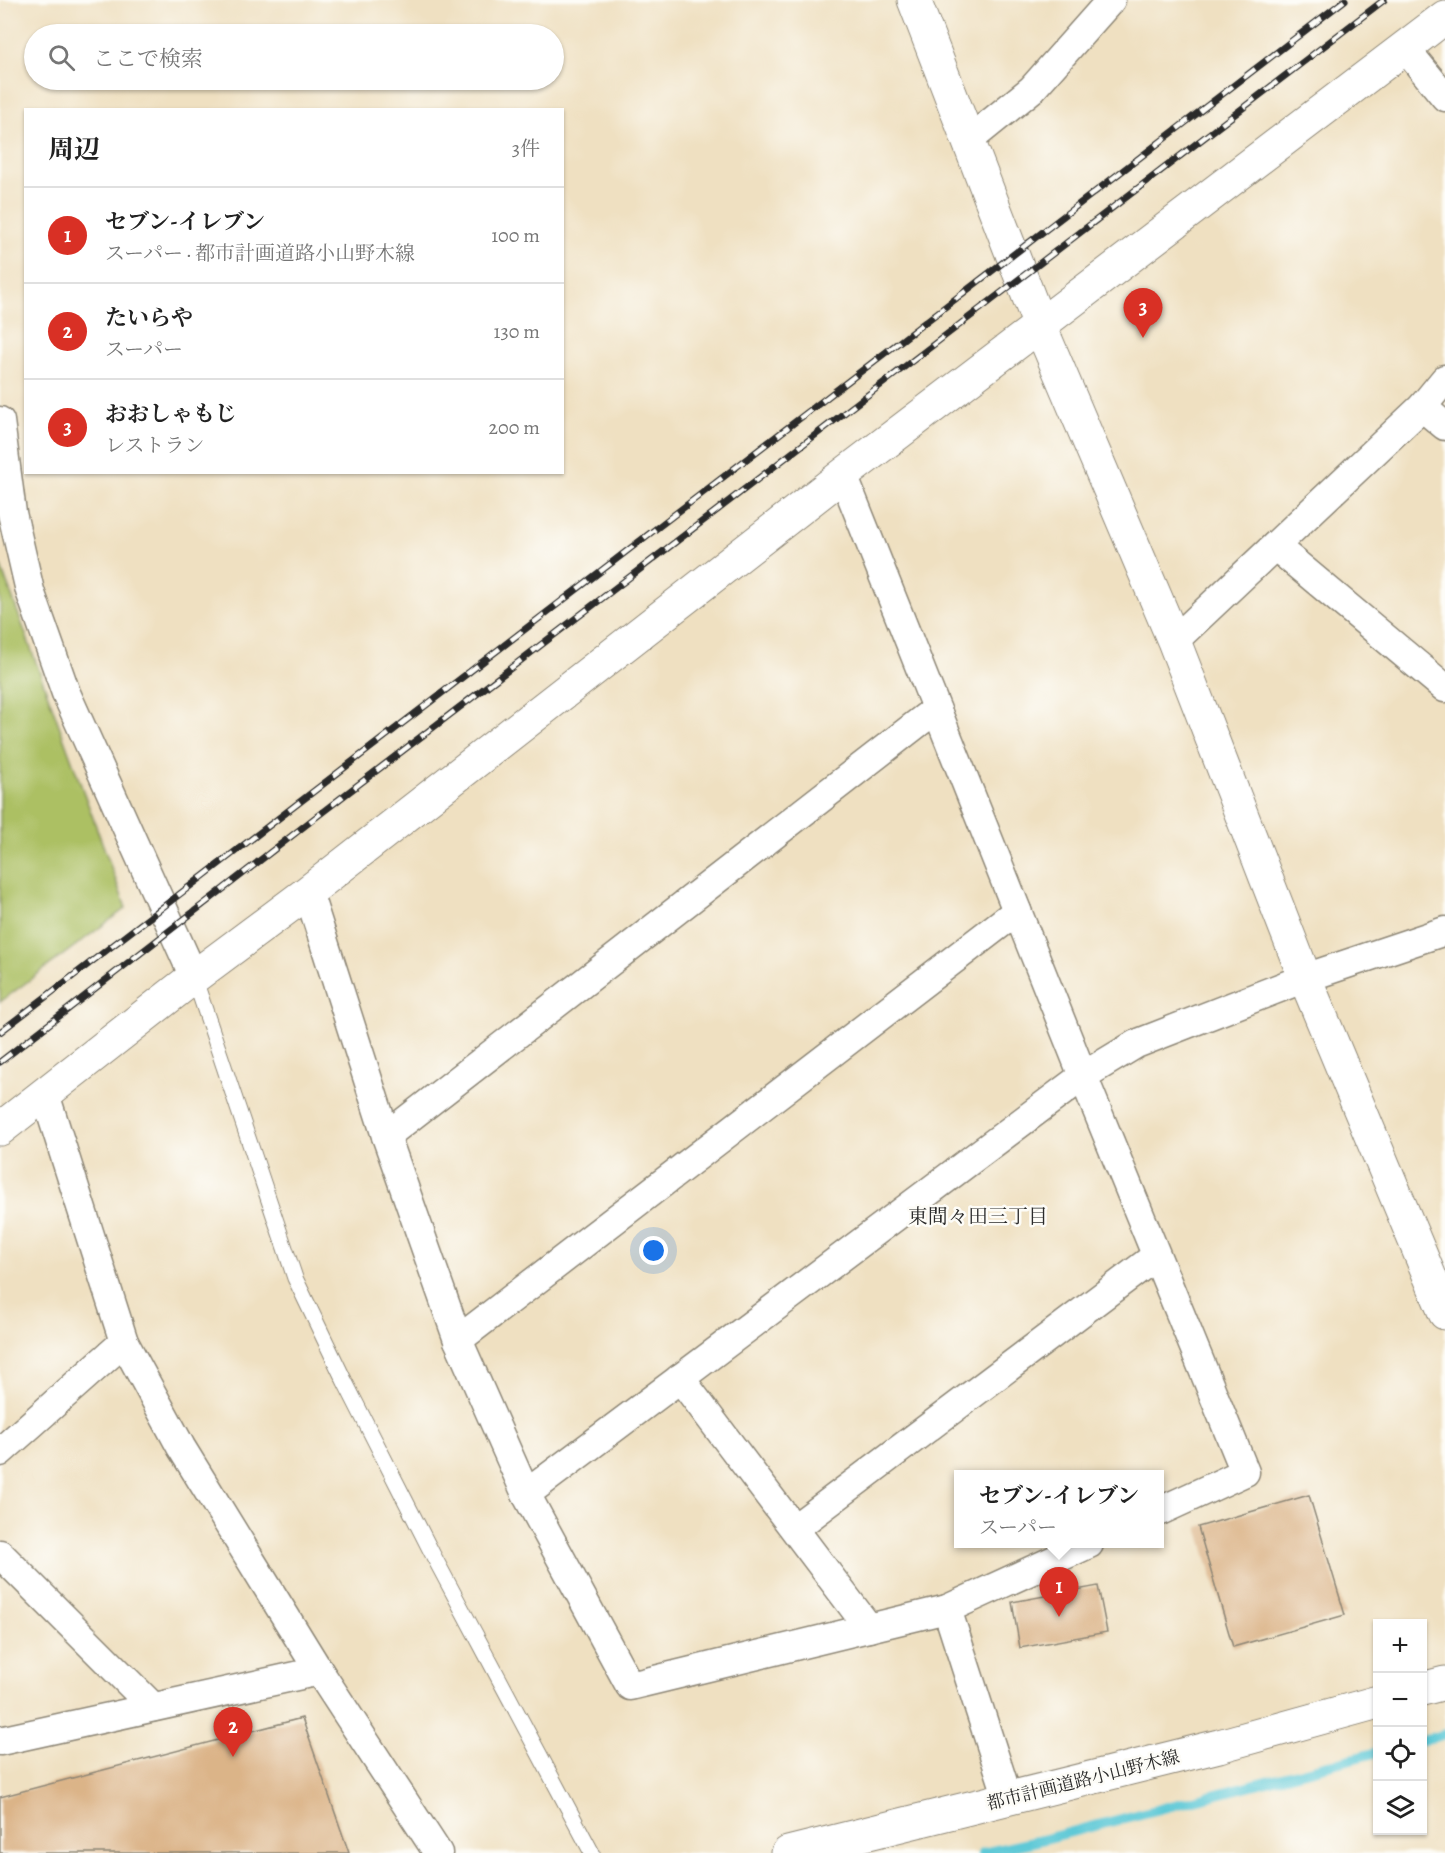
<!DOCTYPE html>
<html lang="ja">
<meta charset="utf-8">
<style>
:root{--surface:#fff;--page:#f6f6f6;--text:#222;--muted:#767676;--line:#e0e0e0;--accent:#d93025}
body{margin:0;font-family:Alegreya,"Noto Serif JP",serif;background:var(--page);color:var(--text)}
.controls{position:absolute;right:18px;bottom:18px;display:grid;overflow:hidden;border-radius:0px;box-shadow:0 2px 4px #0004}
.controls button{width:54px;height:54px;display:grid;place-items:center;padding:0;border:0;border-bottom:2px solid var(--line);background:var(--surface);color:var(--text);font:30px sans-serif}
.you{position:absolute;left:654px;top:1251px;width:21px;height:21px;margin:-15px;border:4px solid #fff;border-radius:50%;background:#1a73e8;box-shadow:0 0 0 9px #1a73e833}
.badge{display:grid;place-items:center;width:39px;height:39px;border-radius:50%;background:var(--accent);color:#fff;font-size:20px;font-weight:700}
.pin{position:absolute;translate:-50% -50px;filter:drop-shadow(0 2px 3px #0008)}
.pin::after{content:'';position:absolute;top:32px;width:21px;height:18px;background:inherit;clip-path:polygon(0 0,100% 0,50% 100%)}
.popup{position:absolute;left:954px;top:1470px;width:210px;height:78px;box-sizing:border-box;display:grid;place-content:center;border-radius:0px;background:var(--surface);filter:drop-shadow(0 2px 4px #0005);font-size:20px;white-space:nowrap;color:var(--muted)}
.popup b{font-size:22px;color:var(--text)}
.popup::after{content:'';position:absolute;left:50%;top:100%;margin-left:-12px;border:12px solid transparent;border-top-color:var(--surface)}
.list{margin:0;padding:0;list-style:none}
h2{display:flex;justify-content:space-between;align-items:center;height:78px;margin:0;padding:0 24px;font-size:26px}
h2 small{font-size:20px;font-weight:400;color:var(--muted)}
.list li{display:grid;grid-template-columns:39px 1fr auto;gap:18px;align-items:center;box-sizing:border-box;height:96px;padding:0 24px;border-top:2px solid var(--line)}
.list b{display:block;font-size:22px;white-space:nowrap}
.list p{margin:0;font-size:20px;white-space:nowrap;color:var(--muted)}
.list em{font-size:20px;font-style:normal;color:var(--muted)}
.icon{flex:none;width:33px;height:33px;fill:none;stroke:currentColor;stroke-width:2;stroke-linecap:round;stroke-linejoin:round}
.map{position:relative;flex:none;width:1445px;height:1853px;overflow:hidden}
.search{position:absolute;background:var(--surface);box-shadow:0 2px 4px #0004;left:24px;top:24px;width:540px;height:66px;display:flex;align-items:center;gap:15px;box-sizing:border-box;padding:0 21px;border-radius:33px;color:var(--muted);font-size:22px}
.panel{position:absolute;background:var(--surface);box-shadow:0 2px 4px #0004;left:24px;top:108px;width:540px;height:366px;border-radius:0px}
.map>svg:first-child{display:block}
.green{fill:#acc064;stroke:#6c7648;stroke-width:1.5}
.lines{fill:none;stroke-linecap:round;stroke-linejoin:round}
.stream{stroke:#5ec9d7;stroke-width:10}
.building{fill:#dbb488}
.service-casing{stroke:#8d8676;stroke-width:17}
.minor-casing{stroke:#8d8676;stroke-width:31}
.tertiary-casing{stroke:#8d8676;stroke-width:35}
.service{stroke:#fff;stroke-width:15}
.minor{stroke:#fff;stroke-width:28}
.tertiary{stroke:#fff;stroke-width:33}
.rail-casing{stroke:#2b2b2b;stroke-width:7}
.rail{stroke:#fdfcf7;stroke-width:4.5;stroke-dasharray:14;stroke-linecap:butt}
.labels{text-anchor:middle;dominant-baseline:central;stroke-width:5;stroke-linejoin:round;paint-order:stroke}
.street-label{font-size:18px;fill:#2b2b2b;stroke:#fdfcf7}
.neighbourhood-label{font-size:20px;fill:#2b2b2b;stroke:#fdfcf7}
</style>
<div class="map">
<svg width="1445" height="1853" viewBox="0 0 1445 1853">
<rect width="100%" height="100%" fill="#fdfcf7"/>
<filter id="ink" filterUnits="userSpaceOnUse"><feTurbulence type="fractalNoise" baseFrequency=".0167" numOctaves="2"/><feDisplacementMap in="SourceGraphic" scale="12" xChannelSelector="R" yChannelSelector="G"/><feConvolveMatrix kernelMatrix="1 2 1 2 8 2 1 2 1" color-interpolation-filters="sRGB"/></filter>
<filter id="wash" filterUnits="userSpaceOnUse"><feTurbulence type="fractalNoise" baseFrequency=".008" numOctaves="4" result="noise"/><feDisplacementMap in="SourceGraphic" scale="24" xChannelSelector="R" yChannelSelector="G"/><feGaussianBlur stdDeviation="1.35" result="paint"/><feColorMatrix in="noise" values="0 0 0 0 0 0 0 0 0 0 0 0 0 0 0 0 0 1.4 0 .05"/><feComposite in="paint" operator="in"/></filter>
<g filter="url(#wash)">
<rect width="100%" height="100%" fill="#efe0c1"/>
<!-- green -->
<polygon class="green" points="0,564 126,908 0,1002"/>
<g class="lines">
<!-- stream -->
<g class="stream">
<polyline points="1422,1741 1445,1734"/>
<polyline points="983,1853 1037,1841 1378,1752"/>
</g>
</g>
<g id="blocks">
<!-- building -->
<g class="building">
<polygon points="1309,1495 1345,1615 1233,1647 1198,1527"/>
<polygon points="1098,1586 1107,1632 1020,1648 1012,1602"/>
<polygon points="302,1718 349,1853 0,1853 0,1797"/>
</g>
</g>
</g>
<g filter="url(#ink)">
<use href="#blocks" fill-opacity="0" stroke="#8d8676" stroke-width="1.5"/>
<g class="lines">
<!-- service casing -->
<g class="service-casing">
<polyline id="service" points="194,977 295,1278 345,1382 433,1555 592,1853"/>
</g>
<!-- minor casing -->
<g class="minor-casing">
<g id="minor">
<polyline points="1405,48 1445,97"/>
<polyline points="968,141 1032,89 1111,0"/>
<polyline points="1422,407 1445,426"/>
<polyline points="0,421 12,513 30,591 66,693 194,977"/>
<polyline points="843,475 1083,1076 1245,1472 1160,1511"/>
<polyline points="1275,546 1445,688"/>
<polyline points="1174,641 1422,407 1445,379"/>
<polyline points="308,892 386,1136 458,1340 526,1494 630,1686 947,1609 1089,1544"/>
<polyline points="45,1094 124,1342 181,1447 319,1671 438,1853"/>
<polyline points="386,1136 936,709"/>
<polyline points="458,1340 1017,911"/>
<polyline points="680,1378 869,1628"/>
<polyline points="0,1452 124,1342"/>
<polyline points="526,1494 1083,1076 1136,1044 1305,978 1445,931"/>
<polyline points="795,1528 1156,1256"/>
<polyline points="0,1554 153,1707"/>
<polyline points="947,1609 1008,1798"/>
<polyline points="0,1741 319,1671"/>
</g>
</g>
<!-- tertiary casing -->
<g class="tertiary-casing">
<g id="tertiary">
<polyline points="914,0 1040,326 1174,641 1305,978 1445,1313"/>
<polyline points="0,1129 194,977 308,892 843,475 1445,17"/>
<polyline points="1422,1689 1445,1683"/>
<polyline points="788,1853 1219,1746 1378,1702"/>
</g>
</g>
<!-- service -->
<use href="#service" class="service"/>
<!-- minor -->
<use href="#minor" class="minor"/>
<!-- tertiary -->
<use href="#tertiary" class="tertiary"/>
<!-- rail casing -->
<g class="rail-casing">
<g id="rail">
<polyline points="0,1032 1345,0"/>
<polyline points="0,1062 316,817 1384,0"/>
</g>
</g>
<!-- rail -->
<use href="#rail" class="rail"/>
</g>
</g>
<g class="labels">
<!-- street labels -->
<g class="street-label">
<text transform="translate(1083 1780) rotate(-14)">都市計画道路小山野木線</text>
</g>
<!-- neighbourhood labels -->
<g class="neighbourhood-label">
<text x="978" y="1216">東間々田三丁目</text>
</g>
</g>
</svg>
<div class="controls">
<button>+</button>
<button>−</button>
<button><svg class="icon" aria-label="locate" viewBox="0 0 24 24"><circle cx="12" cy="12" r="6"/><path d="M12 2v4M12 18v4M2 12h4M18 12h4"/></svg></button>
<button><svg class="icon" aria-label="layers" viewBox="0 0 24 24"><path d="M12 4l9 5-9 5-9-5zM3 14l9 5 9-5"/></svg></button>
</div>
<div class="you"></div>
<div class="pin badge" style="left:1059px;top:1617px">1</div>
<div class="popup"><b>セブン-イレブン</b>スーパー</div>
<div class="pin badge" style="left:233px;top:1757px">2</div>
<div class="pin badge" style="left:1143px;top:338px">3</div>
<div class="search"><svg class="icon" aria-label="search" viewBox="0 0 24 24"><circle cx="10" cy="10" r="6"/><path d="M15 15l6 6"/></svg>ここで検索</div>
<section class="panel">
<h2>周辺<small>3件</small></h2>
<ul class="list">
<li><span class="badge">1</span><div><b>セブン-イレブン</b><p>スーパー · 都市計画道路小山野木線</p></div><em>100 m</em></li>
<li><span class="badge">2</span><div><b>たいらや</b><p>スーパー</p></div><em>130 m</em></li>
<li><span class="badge">3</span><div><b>おおしゃもじ</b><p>レストラン</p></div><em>200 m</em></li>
</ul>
</section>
</div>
